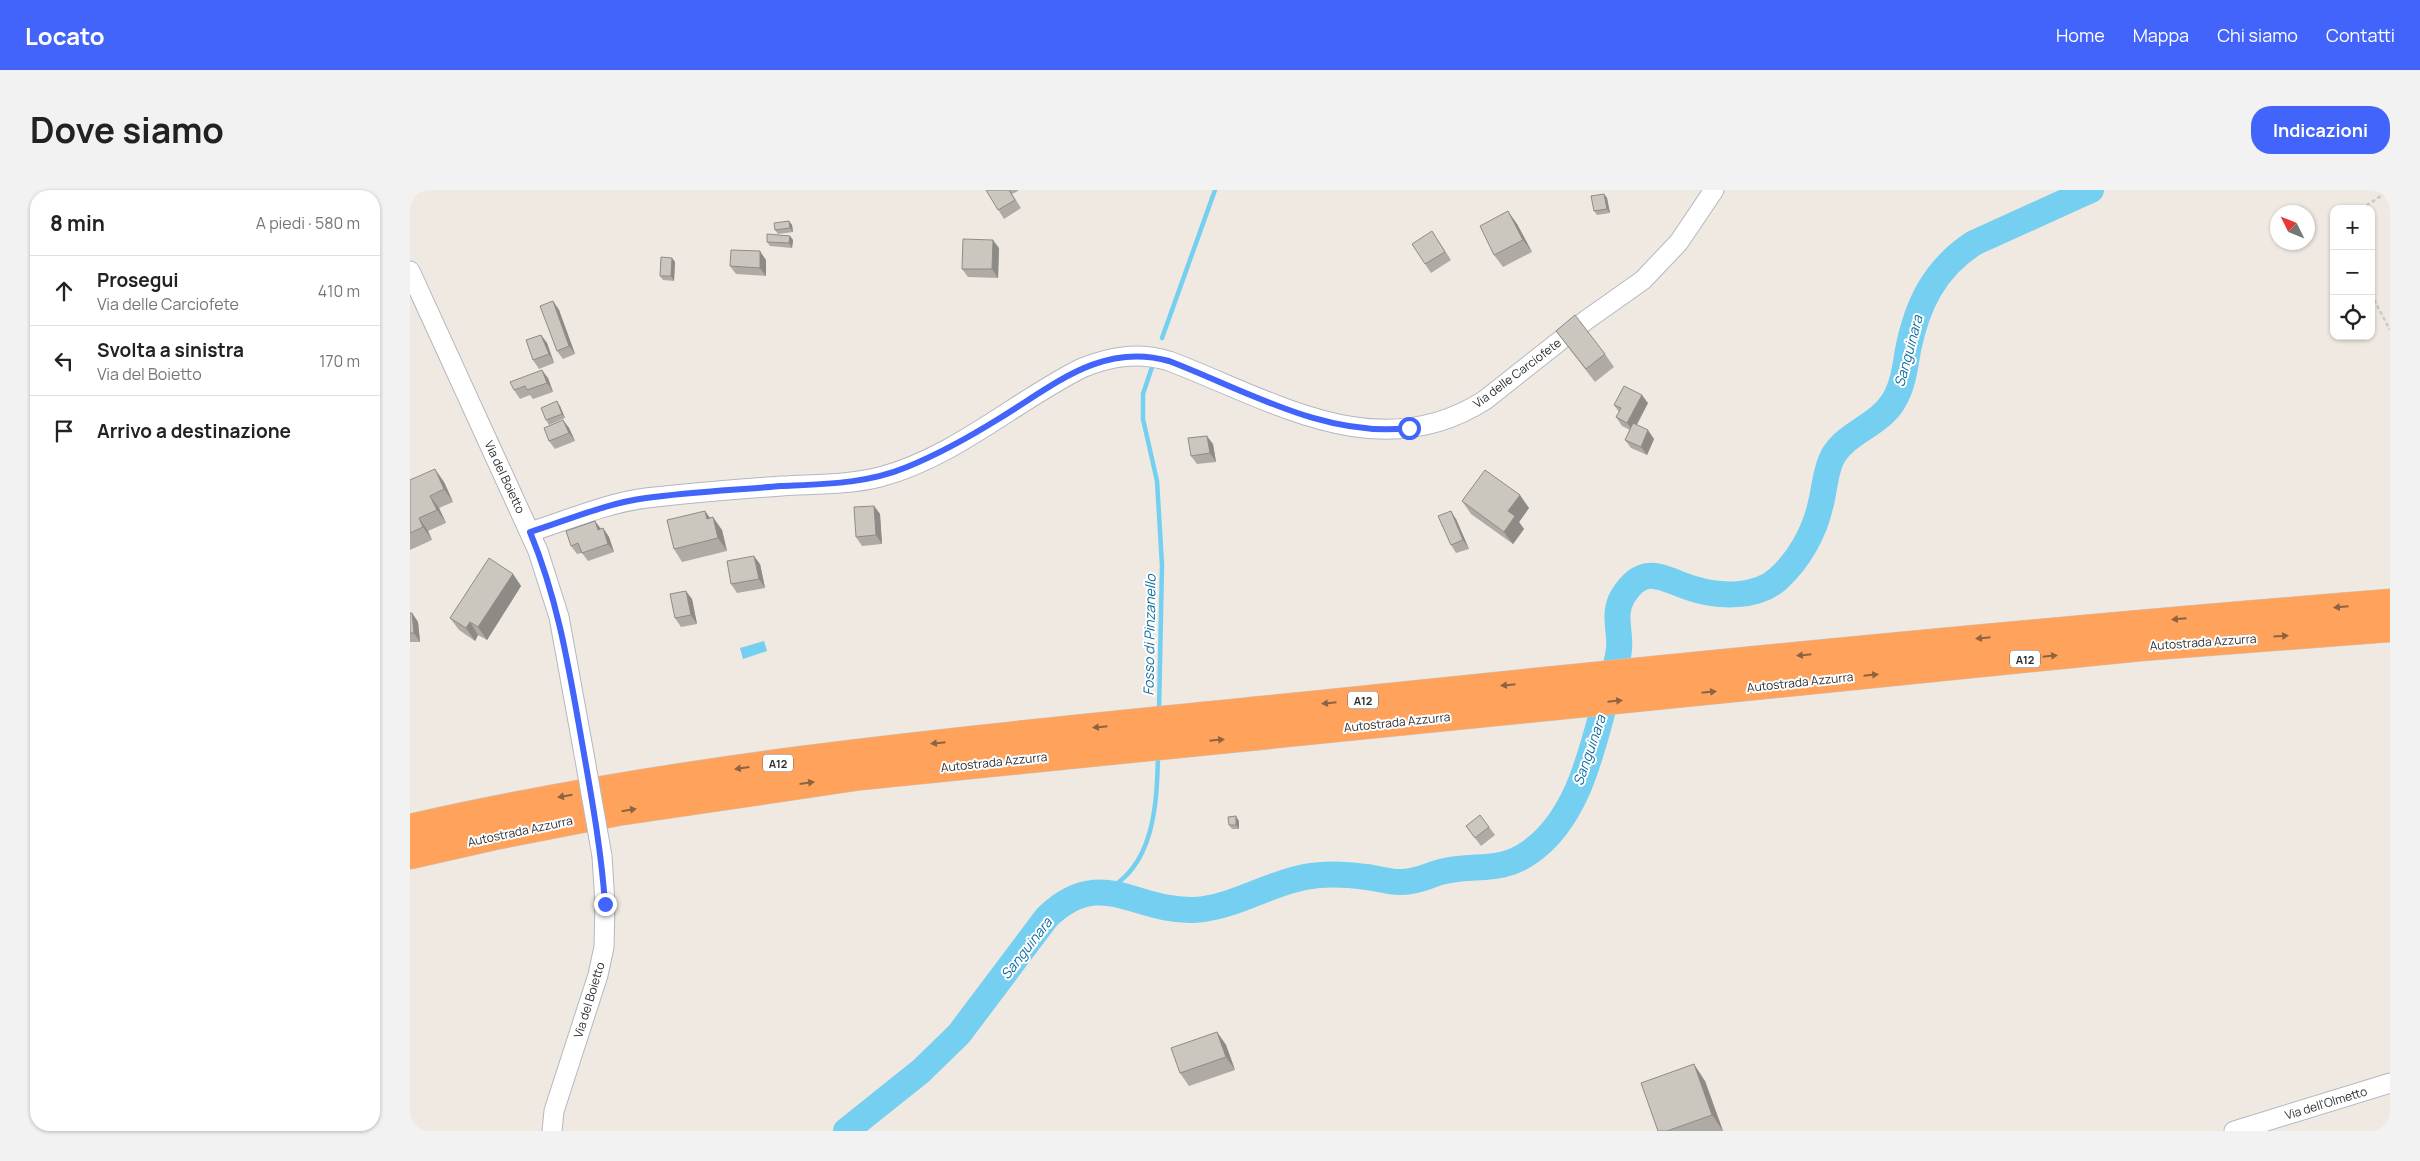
<!DOCTYPE html>
<html lang="it">
<meta charset="utf-8">
<style>
:root{--surface:#fff;--page:#f2f2f2;--text:#222;--muted:#767676;--line:#e0e0e0;--accent:#4264fb}
body{margin:0;font-family:Manrope,sans-serif;background:var(--page);color:var(--text)}
.controls{position:absolute;right:15px;top:15px;display:grid;overflow:hidden;border-radius:10px;box-shadow:0 1px 4px #0004}
.controls button{width:45px;height:45px;display:grid;place-items:center;padding:0;border:0;border-bottom:1px solid var(--line);background:var(--surface);color:var(--text);font:25px sans-serif}
.compass{position:absolute;left:1860px;top:15px;width:45px;height:45px;border-radius:50%;background:var(--surface);box-shadow:0 1px 4px #0004;rotate:313deg}
.stop{position:absolute;width:15px;height:15px;margin:-11px;border:4px solid #4264fb;border-radius:50%;background:#fff}
.stop.end{background:#4264fb;border-color:#fff;box-shadow:0 1px 5px #0008}
.list{margin:0;padding:0;list-style:none}
h2{display:flex;justify-content:space-between;align-items:center;height:65px;margin:0;padding:0 20px;font-size:21px}
h2 small{font-size:16px;font-weight:400;color:var(--muted)}
.list li{display:grid;grid-template-columns:32px 1fr auto;gap:15px;align-items:center;box-sizing:border-box;height:70px;padding:0 20px;border-top:1px solid var(--line)}
.list b{display:block;font-size:19px;white-space:nowrap}
.list p{margin:0;font-size:16px;white-space:nowrap;color:var(--muted)}
.list em{font-size:16px;font-style:normal;color:var(--muted)}
.icon{flex:none;width:28px;height:28px;fill:none;stroke:currentColor;stroke-width:2;stroke-linecap:round;stroke-linejoin:round}
.map{position:relative;flex:none;width:1980px;height:941px;overflow:hidden;border-radius:20px}
header{display:flex;align-items:center;gap:30px;box-sizing:border-box;height:70px;padding:0 25px;background:var(--accent);color:#fff}
header strong{font-size:24px}
nav{display:flex;gap:28px;margin-inline-start:auto;font-size:18px}
.intro{display:flex;align-items:center;justify-content:space-between;box-sizing:border-box;height:120px;padding:0 30px}
h1{margin:0;font-size:35px}
.button{padding:12px 22px;border-radius:20px;background:var(--accent);color:#fff;font-size:18px;font-weight:700}
main{display:flex;gap:30px;padding:0 30px}
aside{flex:1;background:var(--surface);border-radius:20px;box-shadow:0 1px 4px #0004}
.map>svg:first-child{display:block}
.water{fill:#75cff0}
.lines{fill:none;stroke-linecap:round;stroke-linejoin:round}
.stream{stroke:#75cff0;stroke-width:4.5}
.river{stroke:#75cff0;stroke-width:26}
.minor-casing{stroke:#b4b7c1;stroke-width:21}
.highway-casing{stroke:#c9c9c9;stroke-width:29}
.path{stroke:#c9c9c9;stroke-width:2.5;stroke-dasharray:4 2.5;stroke-linecap:butt}
.minor{stroke:#fff;stroke-width:19}
.highway{stroke:#ffa35c;stroke-width:28}
.minor-bridge-casing{stroke:#b4b7c1;stroke-width:21;stroke-linecap:butt}
.minor-bridge{stroke:#fff;stroke-width:19}
.wall{fill:#afaba4}
.shaded-wall{fill:#8e8b86}
.building{fill:#cbc7bf;stroke:#8e8b86}
.oneway{fill:#8c6343}
.route{stroke:#4264fb;stroke-width:6}
.labels{text-anchor:middle;dominant-baseline:central;stroke-width:4;stroke-linejoin:round;paint-order:stroke}
.shield{fill:#fff;stroke:#6d6d6d;stroke-width:1}
.shield-label{font-size:11px;font-weight:bold;fill:#2e2e2e}
.street-label{font-size:12px;fill:#2e2e2e;stroke:#fff}
.water-label{font-size:14px;font-style:italic;fill:#0d6fa3;stroke:#fff}
</style>
<header>
<strong>Locato</strong>
<nav><a>Home</a><a>Mappa</a><a>Chi siamo</a><a>Contatti</a></nav>
</header>
<div class="intro"><h1>Dove siamo</h1><a class="button">Indicazioni</a></div>
<main>
<aside>
<h2>8 min<small>A piedi · 580 m</small></h2>
<ul class="list">
<li><svg class="icon" aria-label="ahead" viewBox="0 0 24 24"><path d="M12 20V5M6 11l6-6 6 6"/></svg><div><b>Prosegui</b><p>Via delle Carciofete</p></div><em>410 m</em></li>
<li><svg class="icon" aria-label="left" viewBox="0 0 24 24"><path d="M17 20v-9H6M10 6l-5 5 5 5"/></svg><div><b>Svolta a sinistra</b><p>Via del Boietto</p></div><em>170 m</em></li>
<li><svg class="icon" aria-label="arrive" viewBox="0 0 24 24"><path d="M6 21V4h12l-3 4 3 4H6"/></svg><div><b>Arrivo a destinazione</b></div></li>
</ul>
</aside>
<div class="map">
<svg width="1980" height="941" viewBox="0 0 1980 941">
<rect width="100%" height="100%" fill="#efe9e1"/>
<!-- water -->
<polygon class="water" points="354,451 357,461 333,469 330,458"/>
<g class="lines">
<!-- stream -->
<g class="stream">
<polyline points="752,148 805,0"/>
<polyline points="743,174 733,204 733,229 747,291 752,375 749,521"/>
<path d="M694,701C745,678 747,612 748,564"/>
</g>
<!-- river -->
<path class="river" d="M436,941L511,881L549,844L637,727C691,675 724,722 784,720C823,718 857,694 895,687C915,683 936,684 956,687C967,688 978,692 989,692C1006,693 1020,684 1035,681C1067,674 1091,683 1120,662C1167,629 1181,564 1195,512C1200,495 1207,477 1209,459C1211,441 1202,424 1213,406C1235,371 1254,390 1284,399C1310,407 1347,408 1368,389C1390,369 1405,341 1411,313C1415,297 1415,281 1423,266C1437,242 1468,236 1483,212C1493,196 1495,178 1498,160C1507,115 1524,79 1564,53L1681,0"/>
<!-- minor casing -->
<g class="minor-casing">
<g id="minor">
<polyline points="0,81 128,361 149,427 174,564"/>
<path d="M120,342C158,330 197,313 236,308C281,303 327,299 372,296C405,294 438,295 470,287C545,267 604,212 672,178C702,166 728,162 759,171C862,210 968,279 1075,210L1175,131L1233,90L1269,52L1304,0"/>
<polyline points="142,941 144,921 188,785 194,757 195,714 192,666"/>
<polyline points="1824,941 1980,893"/>
</g>
</g>
<!-- highway casing -->
<g class="highway-casing">
<g id="highway">
<path d="M0,638C290,572 587,547 883,517C1248,479 1614,442 1980,413"/>
<polyline points="0,665 84,646 207,622 451,586 1731,457 1980,438"/>
</g>
</g>
<!-- path -->
<g class="path">
<polyline points="1951,19 1980,0"/>
<polyline points="1961,104 1980,140"/>
</g>
<!-- minor -->
<use href="#minor" class="minor"/>
<!-- highway -->
<use href="#highway" class="highway"/>
<!-- minor-bridge casing -->
<g class="minor-bridge-casing">
<polyline id="minor-bridge" points="174,564 192,666"/>
</g>
<!-- minor-bridge -->
<use href="#minor-bridge" class="minor-bridge"/>
</g>
<!-- wall -->
<g class="wall">
<polygon points="576,0 608,0 608,1 602,4 611,18 594,29"/>
<polygon points="1194,4 1197,8 1200,23 1187,25 1184,21"/>
<polygon points="379,31 382,35 383,42 368,44 365,40"/>
<polygon points="1107,34 1122,62 1093,77 1084,65"/>
<polygon points="380,46 383,50 382,58 360,56 357,52"/>
<polygon points="1028,50 1041,70 1021,83 1015,74"/>
<polygon points="589,58 588,88 558,87 552,79"/>
<polygon points="262,68 265,72 264,91 253,90 250,86"/>
<polygon points="356,70 356,86 326,84 320,76"/>
<polygon points="143,111 149,120 165,164 153,169 147,161"/>
<polygon points="1146,141 1195,164 1204,177 1185,192 1155,153"/>
<polygon points="131,145 137,153 144,173 129,179 123,170"/>
<polygon points="138,188 143,202 123,209 120,205 110,209 104,200"/>
<polygon points="1238,213 1227,235 1244,249 1237,265 1221,258 1215,250 1220,240 1212,236 1206,227 1209,222 1204,215"/>
<polygon points="150,216 155,228 139,235 136,230"/>
<polygon points="153,230 159,238 165,251 145,259 139,251"/>
<polygon points="803,254 806,272 787,274 781,266"/>
<polygon points="0,290 34,292 43,312 29,318 36,333 18,341 22,350 0,360"/>
<polygon points="1052,311 1119,318 1109,332 1114,339 1103,354 1061,324"/>
<polygon points="464,316 470,324 472,354 452,356 446,347"/>
<polygon points="295,321 300,328 312,340 317,361 272,372 264,359"/>
<polygon points="1046,329 1059,359 1046,363 1041,355"/>
<polygon points="193,338 199,347 204,362 178,371 172,363 167,364 161,356"/>
<polygon points="350,374 355,398 327,403 321,394"/>
<polygon points="103,384 111,396 77,450 68,445 65,451 49,440 40,428"/>
<polygon points="282,409 287,434 271,437 265,428"/>
<polygon points="0,423 2,423 8,432 10,452 0,452"/>
<polygon points="829,631 829,639 822,639 819,635"/>
<polygon points="1056,636 1079,637 1085,645 1071,656"/>
<polygon points="807,842 816,855 825,880 779,896 770,883"/>
<polygon points="1295,891 1313,941 1248,941"/>
</g>
<!-- shaded-wall -->
<g class="shaded-wall">
<polygon points="1194,4 1197,8 1200,23 1197,19"/>
<polygon points="1098,21 1107,34 1122,62 1113,50"/>
<polygon points="379,31 382,35 383,42 380,38"/>
<polygon points="380,46 383,50 382,58 379,53"/>
<polygon points="583,50 589,58 588,88 582,79"/>
<polygon points="350,61 356,70 356,86 350,78"/>
<polygon points="262,68 265,72 264,91 261,86"/>
<polygon points="143,111 149,120 165,164 159,156"/>
<polygon points="131,145 137,153 144,173 139,164"/>
<polygon points="132,180 138,188 143,202 137,193"/>
<polygon points="1232,205 1238,213 1223,241 1217,233"/>
<polygon points="147,211 150,216 155,228 152,224"/>
<polygon points="153,230 159,238 165,251 159,243"/>
<polygon points="1238,240 1244,249 1237,265 1231,257"/>
<polygon points="797,246 803,254 806,272 800,263"/>
<polygon points="25,279 34,292 43,312 34,299"/>
<polygon points="1110,305 1119,318 1109,332 1114,339 1103,354 1094,342 1098,321"/>
<polygon points="20,306 29,318 36,333 27,320"/>
<polygon points="464,316 470,324 472,354 466,345"/>
<polygon points="295,321 304,334 297,329"/>
<polygon points="1041,321 1046,329 1059,359 1053,350"/>
<polygon points="303,327 312,340 317,361 308,348"/>
<polygon points="9,328 18,341 22,350 13,337"/>
<polygon points="185,331 191,339 188,340"/>
<polygon points="193,338 199,347 204,362 198,354"/>
<polygon points="344,366 350,374 355,398 349,389"/>
<polygon points="103,384 111,396 77,450 68,437"/>
<polygon points="276,401 282,409 287,434 281,425"/>
<polygon points="2,423 8,432 10,452 4,443"/>
<polygon points="60,432 68,445 65,451 56,438"/>
<polygon points="826,626 829,631 829,639 826,635"/>
<polygon points="807,842 816,855 825,880 816,867"/>
<polygon points="1284,874 1295,891 1313,941 1302,925"/>
</g>
<!-- building -->
<g class="building">
<polygon points="576,0 599,0 605,10 588,20"/>
<polygon points="1194,4 1197,19 1184,21 1181,6"/>
<polygon points="1098,21 1113,50 1084,65 1070,36"/>
<polygon points="379,31 380,38 365,40 364,33"/>
<polygon points="1022,41 1035,62 1015,74 1002,54"/>
<polygon points="357,44 380,46 379,53 357,52"/>
<polygon points="553,49 583,50 582,79 552,79"/>
<polygon points="321,60 350,61 350,78 320,76"/>
<polygon points="251,67 262,68 261,86 250,86"/>
<polygon points="143,111 159,156 147,161 130,116"/>
<polygon points="1165,125 1195,164 1176,179 1146,141"/>
<polygon points="131,145 139,164 123,170 116,150"/>
<polygon points="132,180 137,193 117,200 115,196 104,200 100,192"/>
<polygon points="1214,196 1232,205 1217,233 1206,227 1211,218 1204,215"/>
<polygon points="147,211 152,224 136,230 131,218"/>
<polygon points="153,230 159,243 139,251 134,238"/>
<polygon points="1223,233 1238,240 1231,257 1215,250"/>
<polygon points="797,246 800,263 781,266 778,248"/>
<polygon points="25,279 34,299 20,306 27,320 9,328 13,337 0,343 0,290"/>
<polygon points="1075,280 1110,305 1098,321 1105,326 1094,342 1052,311"/>
<polygon points="464,316 466,345 446,347 444,317"/>
<polygon points="295,321 297,329 303,327 308,348 264,359 257,330"/>
<polygon points="1041,321 1053,350 1041,355 1028,326"/>
<polygon points="185,331 188,340 193,338 198,354 172,363 168,353 161,356 156,341"/>
<polygon points="344,366 349,389 321,394 317,371"/>
<polygon points="79,368 103,384 68,437 60,432 56,438 40,428"/>
<polygon points="276,401 281,425 265,428 260,404"/>
<polygon points="0,423 2,423 4,443 0,443"/>
<polygon points="1070,625 1079,637 1065,648 1056,636"/>
<polygon points="826,626 826,635 819,635 818,627"/>
<polygon points="807,842 816,867 770,883 761,858"/>
<polygon points="1284,874 1302,925 1257,941 1248,941 1231,893"/>
</g>
<!-- one-way arrows -->
<defs><path id="oneway-solid" d="M-6-.8H1V-3.2L6.5 0L1 3.2V.8H-6Z" transform="scale(1.25)"/></defs>
<g class="oneway">
<use href="#oneway-solid" transform="translate(1931 417) rotate(175)"/>
<use href="#oneway-solid" transform="translate(1769 429) rotate(175)"/>
<use href="#oneway-solid" transform="translate(1871 446) rotate(-4)"/>
<use href="#oneway-solid" transform="translate(1573 448) rotate(174)"/>
<use href="#oneway-solid" transform="translate(1394 465) rotate(174)"/>
<use href="#oneway-solid" transform="translate(1640 466) rotate(-6)"/>
<use href="#oneway-solid" transform="translate(1461 485) rotate(-6)"/>
<use href="#oneway-solid" transform="translate(1098 495) rotate(174)"/>
<use href="#oneway-solid" transform="translate(1299 502) rotate(-6)"/>
<use href="#oneway-solid" transform="translate(1205 511) rotate(-6)"/>
<use href="#oneway-solid" transform="translate(919 513) rotate(174)"/>
<use href="#oneway-solid" transform="translate(690 537) rotate(174)"/>
<use href="#oneway-solid" transform="translate(807 550) rotate(-6)"/>
<use href="#oneway-solid" transform="translate(528 553) rotate(174)"/>
<use href="#oneway-solid" transform="translate(332 578) rotate(172)"/>
<use href="#oneway-solid" transform="translate(397 593) rotate(-8)"/>
<use href="#oneway-solid" transform="translate(155 606) rotate(170)"/>
<use href="#oneway-solid" transform="translate(219 620) rotate(-9)"/>
</g>
<g class="lines">
<!-- route -->
<path class="route" d="M195,714C191,656 180,599 170,541C158,473 147,407 120,342C158,330 197,313 236,308C281,302 326,300 371,296C415,294 456,294 497,277C529,264 561,246 590,228C644,195 692,152 759,171C835,200 915,248 999,238"/>
</g>
<g class="labels">
<!-- shield labels -->
<g class="shield">
<rect x="1600" y="460.5" width="30" height="17" rx="4"/>
<rect x="938" y="501.5" width="30" height="17" rx="4"/>
<rect x="353" y="564.5" width="30" height="17" rx="4"/>
</g>
<g class="shield-label">
<text x="1615" y="469">A12</text>
<text x="953" y="510">A12</text>
<text x="368" y="573">A12</text>
</g>
<!-- street labels -->
<g class="street-label">
<text transform="translate(1107 183) rotate(-37)">Via delle Carciofete</text>
<text transform="translate(95 287) rotate(65)">Via del Boietto</text>
<text transform="translate(1793 452) rotate(-4)">Autostrada Azzurra</text>
<text transform="translate(1390 492) rotate(-6)">Autostrada Azzurra</text>
<text transform="translate(987 532) rotate(-6)">Autostrada Azzurra</text>
<text transform="translate(584 572) rotate(-6)">Autostrada Azzurra</text>
<text transform="translate(110 641) rotate(-12)">Autostrada Azzurra</text>
<text transform="translate(179 810) rotate(-73)">Via del Boietto</text>
<text transform="translate(1916 913) rotate(-17)">Via dell'Olmetto</text>
</g>
<!-- water labels -->
<g class="water-label">
<text transform="translate(1498 161) rotate(-75)">Sanguinara</text>
<text transform="translate(739 445) rotate(-89)">Fosso di Pinzanello</text>
<text transform="translate(1179 560) rotate(-71)">Sanguinara</text>
<text transform="translate(616 758) rotate(-52)">Sanguinara</text>
</g>
</g>
</svg>
<div class="controls">
<button>+</button>
<button>−</button>
<button><svg class="icon" aria-label="locate" viewBox="0 0 24 24"><circle cx="12" cy="12" r="6"/><path d="M12 2v4M12 18v4M2 12h4M18 12h4"/></svg></button>
</div>
<svg class="compass" viewBox="-18 -18 36 36"><path d="M0-13l5 13h-10z" fill="#e53935"/><path d="M0 13l5-13h-10z" fill="#767676"/></svg>
<div class="stop" style="left:999px;top:238px"></div>
<div class="stop end" style="left:195px;top:714px"></div>
</div>
</main>
